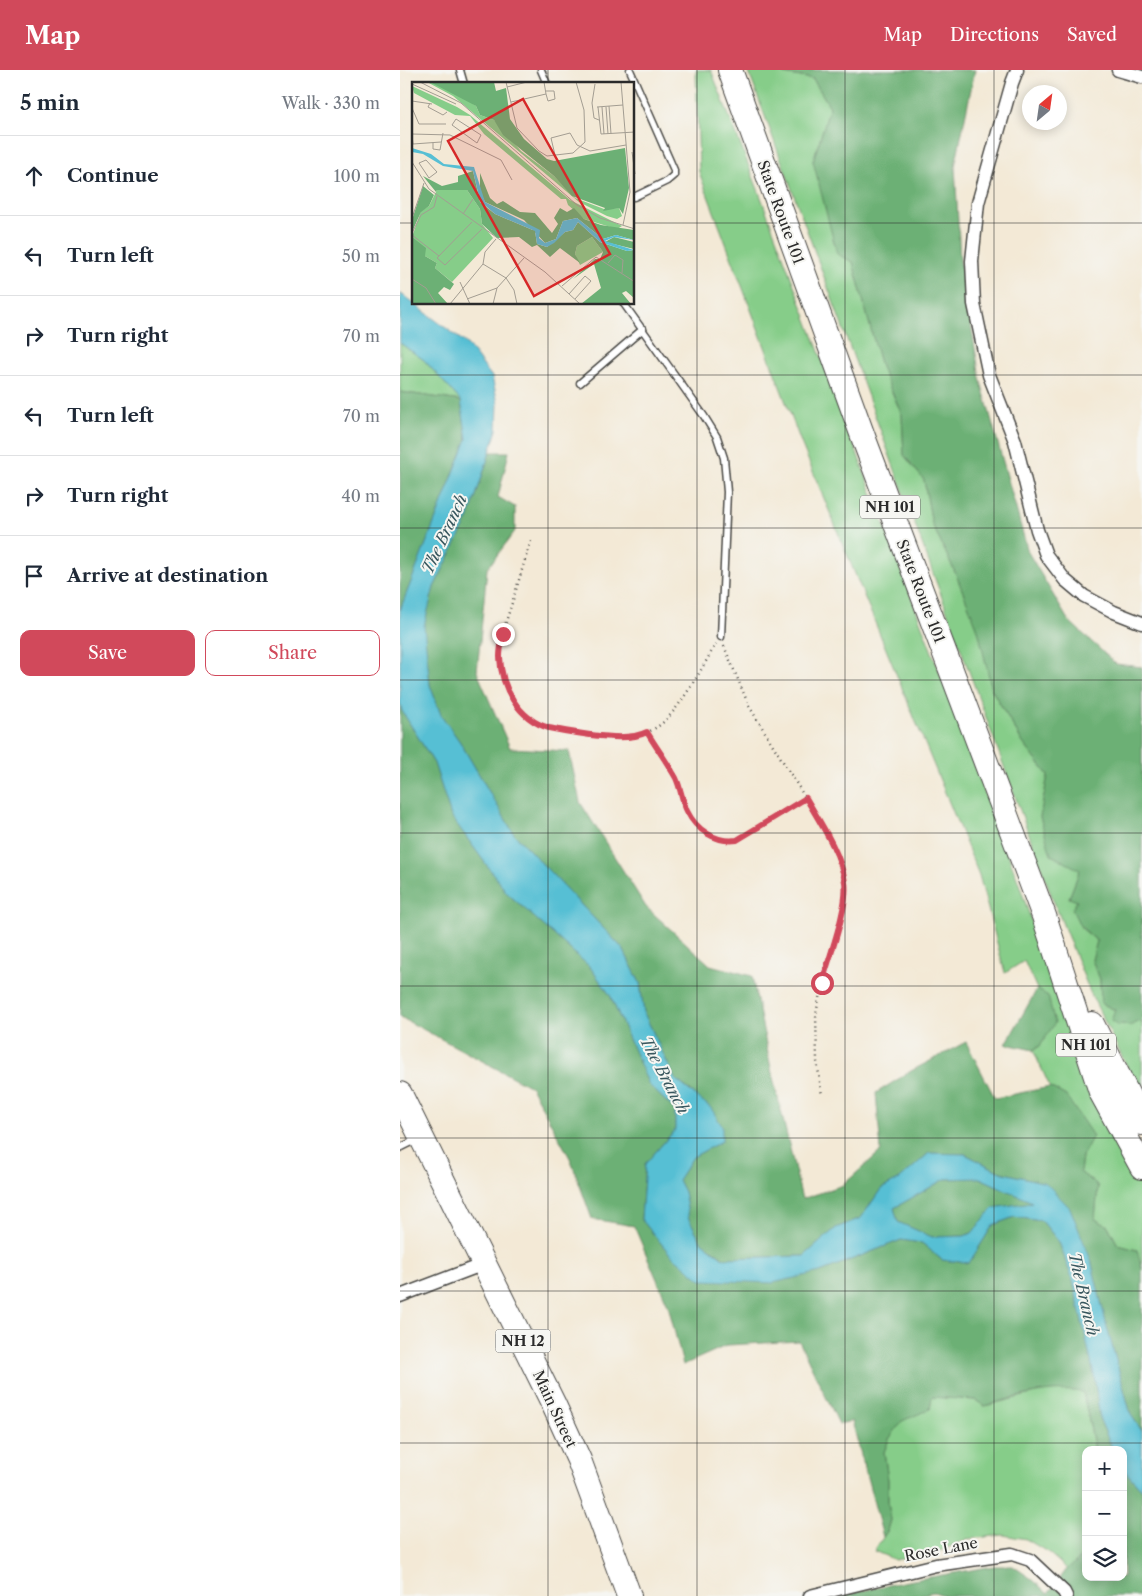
<!DOCTYPE html>
<meta charset="utf-8">
<style>
:root{--surface:#fff;--page:#f2f2f3;--text:#1f2937;--muted:#747a83;--line:#e0e1e3;--accent:#d1495b}
body{margin:0;font-family:"Libre Caslon Text",serif;background:var(--page);color:var(--text)}
.controls{position:absolute;right:15px;bottom:15px;display:grid;overflow:hidden;border-radius:10px;box-shadow:0 2px 12px #0003}
.controls button{width:45px;height:45px;display:grid;place-items:center;padding:0;border:0;border-bottom:1px solid var(--line);background:var(--surface);color:var(--text);font:25px sans-serif}
.compass{position:absolute;left:622px;top:15px;width:45px;height:45px;border-radius:50%;background:var(--surface);box-shadow:0 2px 12px #0003;rotate:29deg}
.stop{position:absolute;width:15px;height:15px;margin:-11px;border:4px solid #d1495b;border-radius:50%;background:#fff}
.stop.end{background:#d1495b;border-color:#fff;box-shadow:0 1px 5px #0008}
.list{margin:0;padding:0;list-style:none}
h2{display:flex;justify-content:space-between;align-items:center;height:65px;margin:0;padding:0 20px;font-size:21px}
h2 small{font-size:16px;font-weight:400;color:var(--muted)}
.list li{display:grid;grid-template-columns:32px 1fr auto;gap:15px;align-items:center;box-sizing:border-box;height:80px;padding:0 20px;border-top:1px solid var(--line)}
.list b{display:block;font-size:19px;white-space:nowrap}
.list em{font-size:16px;font-style:normal;color:var(--muted)}
.actions{display:flex;gap:10px;padding:15px 20px}
.actions a{flex:1;padding:11px 0;border:1px solid var(--accent);border-radius:10px;text-align:center;font-size:18px;color:var(--accent)}
.actions .main{background:var(--accent);color:#fff}
.icon{flex:none;width:28px;height:28px;fill:none;stroke:currentColor;stroke-width:2;stroke-linecap:round;stroke-linejoin:round}
.map{position:relative;flex:none;width:742px;height:1526px;overflow:hidden}
header{display:flex;align-items:center;gap:30px;box-sizing:border-box;height:70px;padding:0 25px;background:var(--accent);color:#fff}
header strong{font-size:24px}
nav{display:flex;gap:28px;margin-inline-start:auto;font-size:18px}
main{display:flex}
aside{flex:1;background:var(--surface)}
.map>svg:first-child{display:block}
.green{fill:#86cd89;stroke:#587c5a}
.forest{fill:#6cb075;stroke:#4c6e50}
.water{fill:#57bfd4;stroke:#417580;fill-rule:evenodd}
.lines{fill:none;stroke-linecap:round;stroke-linejoin:round}
.lane-casing{stroke:#494845;stroke-width:9}
.street-casing{stroke:#494845;stroke-width:15}
.highway-casing{stroke:#494845;stroke-width:26}
.path{stroke:#494845;stroke-width:2.5;stroke-dasharray:1 4;stroke-linecap:butt}
.lane{stroke:#fff;stroke-width:6}
.street{stroke:#fff;stroke-width:12}
.highway{stroke:#fff;stroke-width:24}
.route{stroke:#d1495b;stroke-width:6}
.grid{fill:none;stroke:#2b2b2b;stroke-width:1;stroke-opacity:0.55}
.labels{text-anchor:middle;dominant-baseline:central;stroke-width:4;stroke-linejoin:round;paint-order:stroke}
.shield{fill:#f6f6f2;stroke:#686867;stroke-width:1}
.shield-label{font-size:14px;font-weight:bold;fill:#2b2b2b}
.street-label{font-size:15px;fill:#2b2b2b;stroke:#f6f6f2}
.water-label{font-size:16px;font-style:italic;fill:#38575e;stroke:#f6f6f2}
.inset-road{fill:none;stroke:#a39d92;stroke-width:1}
.view{fill:#d62828;fill-opacity:0.15;stroke:#d62828;stroke-width:2.5}
.inset-edge{fill:none;stroke:#2b2b2b;stroke-width:2.5}
</style>
<header>
<strong>Map</strong>
<nav><a>Map</a><a>Directions</a><a>Saved</a></nav>
</header>
<main>
<aside>
<h2>5 min<small>Walk · 330 m</small></h2>
<ul class="list">
<li><svg class="icon" aria-label="ahead" viewBox="0 0 24 24"><path d="M12 20V5M6 11l6-6 6 6"/></svg><div><b>Continue</b></div><em>100 m</em></li>
<li><svg class="icon" aria-label="left" viewBox="0 0 24 24"><path d="M17 20v-9H6M10 6l-5 5 5 5"/></svg><div><b>Turn left</b></div><em>50 m</em></li>
<li><svg class="icon" aria-label="right" viewBox="0 0 24 24"><path d="M7 20v-9h11M14 6l5 5-5 5"/></svg><div><b>Turn right</b></div><em>70 m</em></li>
<li><svg class="icon" aria-label="left" viewBox="0 0 24 24"><path d="M17 20v-9H6M10 6l-5 5 5 5"/></svg><div><b>Turn left</b></div><em>70 m</em></li>
<li><svg class="icon" aria-label="right" viewBox="0 0 24 24"><path d="M7 20v-9h11M14 6l5 5-5 5"/></svg><div><b>Turn right</b></div><em>40 m</em></li>
<li><svg class="icon" aria-label="arrive" viewBox="0 0 24 24"><path d="M6 21V4h12l-3 4 3 4H6"/></svg><div><b>Arrive at destination</b></div></li>
</ul>
<div class="actions"><a class="main">Save</a><a>Share</a></div>
</aside>
<div class="map">
<svg width="742" height="1526" viewBox="0 0 742 1526">
<rect width="100%" height="100%" fill="#f6f6f2"/>
<filter id="ink" filterUnits="userSpaceOnUse"><feTurbulence type="fractalNoise" baseFrequency=".02" numOctaves="2"/><feDisplacementMap in="SourceGraphic" scale="10" xChannelSelector="R" yChannelSelector="G"/><feConvolveMatrix kernelMatrix="1 2 1 2 8 2 1 2 1" color-interpolation-filters="sRGB"/></filter>
<filter id="wash" filterUnits="userSpaceOnUse"><feTurbulence type="fractalNoise" baseFrequency=".0096" numOctaves="4" result="noise"/><feDisplacementMap in="SourceGraphic" scale="20" xChannelSelector="R" yChannelSelector="G"/><feGaussianBlur stdDeviation="1.12" result="paint"/><feColorMatrix in="noise" values="0 0 0 0 0 0 0 0 0 0 0 0 0 0 0 0 0 1.4 0 .05"/><feComposite in="paint" operator="in"/></filter>
<g filter="url(#wash)">
<rect width="100%" height="100%" fill="#f3e9d6"/>
<!-- green -->
<g class="green">
<polygon points="296,0 311,0 359,122 618,811 666,953 704,1039 742,1107 742,1199 737,1180 718,1175 708,1156 695,1149 698,1116 680,1102 682,1086 666,1026 650,1017 633,980 640,976 648,926 637,919 624,891 605,903 579,805 402,375 299,102"/>
<polygon points="348,0 381,0 384,4 413,9 430,37 413,91 453,192 481,297 502,345 504,385 524,410 532,454 555,502 579,560 592,620 623,673 648,705 640,747 680,800 669,828 742,798 680,857 697,871 692,890 700,909 701,933 715,940 722,954 730,956 740,951 742,954 742,1027 690,922 652,827"/>
<polygon points="0,273 24,290 61,331 0,322"/>
<polygon points="647,1320 670,1320 683,1322 695,1380 686,1380 686,1484 667,1499 649,1483 626,1469 603,1465 567,1469 536,1483 495,1490 474,1481 488,1460 491,1450 488,1433 488,1410 484,1382 489,1369 502,1350 530,1339 532,1327 575,1330 585,1336"/>
</g>
<!-- forest -->
<g class="forest">
<polygon points="381,0 575,0 555,96 560,189 580,308 628,482 668,550 716,594 742,597 742,954 740,951 730,956 722,954 718,956 711,951 715,940 701,933 700,909 692,890 697,871 680,856 672,839 677,831 669,828 680,800 651,785 640,747 648,705 623,673 592,620 578,560 555,502 532,454 524,410 504,385 502,345 481,297 453,192 437,184 413,91 430,37 413,9 384,4"/>
<polygon points="0,322 61,331 67,369 0,540"/>
<polygon points="90,382 109,382 98,427 115,437 115,461 87,499 77,602 110,678 169,681 180,732 246,837 310,895 352,906 372,1003 402,1129 443,1115 481,1081 476,1023 511,1001 566,972 595,1028 650,1017 666,1026 693,1066 682,1086 680,1102 698,1116 695,1149 708,1156 718,1175 737,1180 742,1199 742,1361 731,1345 707,1257 691,1190 646,1113 600,1102 565,1084 529,1083 500,1109 481,1119 461,1148 436,1158 404,1186 324,1188 301,1171 289,1149 284,1122 278,1110 293,1087 322,1071 291,1021 275,1009 244,943 240,913 223,879 114,764 60,672 41,645 30,615 23,556 34,517 69,447"/>
<path d="M0,633L2,641L34,693L51,746L107,823L190,897L210,925L249,1015L275,1040V1060L245,1094L241,1149L270,1184L420,1202L501,1170L522,1173L542,1190L569,1193L593,1155L614,1147L642,1151L659,1172L673,1211L694,1305L700,1350L713,1380H695L683,1322C649,1317 618,1326 585,1336L575,1330L532,1327L530,1339L502,1351L489,1369L484,1382L488,1410V1433L491,1450L488,1460L483,1467L452,1351L439,1354L399,1271L328,1275L283,1295L268,1235L234,1156L192,1149L170,1088L131,1017L0,947Z"/>
<polygon points="637,919 648,926 655,953 640,976 633,980 606,974"/>
<polygon points="580,1108 633,1132 624,1134 581,1154 572,1163 564,1166 532,1167 498,1152 494,1138 545,1109"/>
<polygon points="723,1399 742,1420 742,1526 546,1526 534,1522 513,1526 439,1526 502,1512 594,1496 613,1496 632,1509 648,1524 667,1499 686,1484 686,1507 723,1507"/>
</g>
<!-- water -->
<path class="water" d="M0,223L67,274L92,307L98,333L97,360L69,447L34,517L24,556L30,615L41,645L60,672L114,764L223,879L240,913L244,943L275,1009L311,1038L322,1056V1071L293,1087L278,1110L284,1122L289,1149L301,1171L323,1188L404,1186L436,1158L461,1148L481,1119L500,1109L529,1083L565,1084L600,1102L646,1113L670,1138L691,1190L707,1257L731,1345L742,1361V1420L723,1399V1380H713L700,1350L694,1305L673,1211L659,1172L642,1151L614,1147L593,1155L569,1193L542,1190L522,1173L501,1170L420,1202L373,1213L301,1210L270,1184L241,1149L245,1094L275,1060V1040L249,1015L210,925L190,897L107,823L51,746L34,693L2,641L0,633V540L67,369L61,331L24,290L0,273ZM580,1108L632,1132L593,1138L572,1163L564,1166L532,1167L498,1152L494,1138L545,1109Z"/>
</g>
<g filter="url(#ink)">
<g class="lines">
<!-- lane casing -->
<g class="lane-casing">
<g id="lane">
<polyline points="60,0 64,14"/>
<polyline points="141,0 147,14"/>
<polyline points="230,0 274,100 274,105 267,111 234,127"/>
<polyline points="224,234 304,346 317,367 324,388 327,422 321,567"/>
<polyline points="180,313 243,259"/>
<polyline points="0,1078 18,1069"/>
</g>
</g>
<!-- street casing -->
<g class="street-casing">
<g id="street">
<polyline points="617,0 612,13 578,133 572,191 574,234 589,305 615,371 637,460 646,485 665,510 684,526 714,542 742,553"/>
<polyline points="718,0 742,7"/>
<polyline points="0,1226 84,1194"/>
<polyline points="410,1526 536,1495 612,1484 630,1490 664,1522 666,1526"/>
</g>
</g>
<!-- highway casing -->
<g class="highway-casing">
<g id="highway">
<polyline points="330,0 465,372 644,846 701,1022 742,1097"/>
<polyline points="692,954 742,1053"/>
<polyline points="0,1024 153,1333 179,1390 229,1526"/>
</g>
</g>
<!-- path -->
<g class="path">
<path d="M131,471C124,492 118,514 111,536C106,552 99,570 100,588C102,612 111,636 132,650C153,664 214,669 240,665C245,664 252,660 257,657C277,645 303,596 316,574"/>
<polyline points="324,576 349,636 420,752 441,794 446,813 444,838 422,913 416,944 417,991 422,1026"/>
<path d="M247,662C256,677 267,692 276,708C281,719 282,732 287,741C296,760 316,773 337,770L406,728"/>
</g>
<!-- lane -->
<use href="#lane" class="lane"/>
<!-- street -->
<use href="#street" class="street"/>
<!-- highway -->
<use href="#highway" class="highway"/>
</g>
</g>
<g class="lines" filter="url(#ink)">
<!-- route -->
<path class="route" d="M103,564C102,571 100,579 100,587C101,617 118,649 149,658C162,661 176,663 190,665C207,667 231,670 247,662C256,677 267,692 276,708C281,719 282,731 287,741C296,760 316,773 337,770L406,728C420,752 441,784 445,812C449,835 429,888 422,913"/>
</g>
<!-- grid -->
<path class="grid" d="M148,0V14M297,0V1526M445,0V1526M594,0V1526M0,153H14M234,153H742M148,234V1526M0,305H742M0,458H742M0,610H742M0,763H742M0,916H742M0,1068H742M0,1221H742M0,1373H742"/>
<g class="labels">
<!-- shield labels -->
<g class="shield">
<rect x="460" y="425.5" width="60" height="23" rx="4"/>
<rect x="656" y="963.5" width="60" height="23" rx="4"/>
<rect x="95.5" y="1259.5" width="55" height="23" rx="4"/>
</g>
<g class="shield-label">
<text x="490" y="437">NH 101</text>
<text x="686" y="975">NH 101</text>
<text x="123" y="1271">NH 12</text>
</g>
<!-- street labels -->
<g class="street-label">
<text transform="translate(381 142) rotate(70)">State Route 101</text>
<text transform="translate(521 521) rotate(69)">State Route 101</text>
<text transform="translate(155 1339) rotate(65)">Main Street</text>
<text transform="translate(541 1479) rotate(-11)">Rose Lane</text>
</g>
<!-- water labels -->
<g class="water-label">
<text transform="translate(44 464) rotate(-65)">The Branch</text>
<text transform="translate(265 1005) rotate(62)">The Branch</text>
<text transform="translate(684 1224) rotate(77)">The Branch</text>
</g>
</g>
<!-- overview -->
<g transform="translate(12 12)">
<rect width="222" height="222" fill="#f3e9d6"/>
<path d="M15,0H30L64,24L68,33L82,38L109,69L142,94L163,116L192,127L207,126L210,134L205,137L195,134L167,120L41,14ZM0,4L45,25L58,33L79,51L158,118L210,144L205,147L172,137L156,123L154,117H149L72,52L58,34L43,33L2,11ZM25,108H55L68,127L70,142L81,156L40,200L23,186L25,181L13,174L0,155L9,129L17,124ZM180,155L191,170L168,183L163,172L165,164Z" fill="#86cd89"/>
<path d="M18,0H82L84,9L94,6L98,37L112,57L135,77L142,79L213,66L217,106L211,132L207,126L191,129L193,126L160,114L142,94L91,53L82,38L68,33L64,24ZM61,89L68,120L83,132L123,149L125,162L135,165L153,150L161,148L166,140L188,160L215,169L222,168V216L214,209L210,211L219,222H169L189,206L182,182L161,197L183,177H188L191,170L180,155L165,164L163,172L168,181L148,166L138,175L125,163L120,165L107,155L85,156L70,142L68,127L55,108H25L24,110L11,94L30,104L46,100V94ZM68,91L78,116L85,122L91,119L108,130L123,131L140,151L146,142L142,136L148,126L155,130L162,126L172,137L189,143L222,148V158L204,153L191,157L165,136L151,139L144,157L133,161L112,138L73,120L68,109ZM11,104L22,113L17,124L9,130L0,150V138ZM0,155L14,166L13,174L25,181L23,186L42,202L38,208L32,205L26,211L36,222H0ZM202,155L222,160V167L193,160Z" fill="#6cb075"/>
<path d="M0,66L19,72L32,82L62,85L73,120L128,148L127,156L133,161L144,157L151,139L165,136L191,157L204,153L222,158L202,155L193,159L222,168L215,169L188,160L166,140L161,148L153,150L142,161L135,165L125,162L123,149L83,132L68,119L61,89L31,84L11,72L0,70Z" fill="#57bfd4"/>
<path class="inset-road" d="M8,0L49,21L165,123L188,136L223,147M94,0L105,46L127,69L135,74L161,71L173,60L172,28L164,0M132,0L134,12L136,19L143,17L142,9H134M209,0L218,110L211,143M0,2L44,22M183,2L180,21L182,36L187,38M95,5L115,0M0,19L20,22M99,20L134,12M18,21L16,25L31,33L35,30M197,24L199,52M185,25L211,23M186,25L189,52L223,50M190,25L192,52M194,25L196,52M0,26L7,42M44,37L69,53L65,61L40,43ZM7,42H34M0,52L38,53L89,78L100,98M0,53L1,62L29,60M21,60V67L28,68L31,51M220,70L223,92M143,73L139,56L158,51L165,63L178,69L214,63M14,78L25,90L17,96L7,81ZM0,80L17,107L133,190L168,222M51,132L61,117M0,136L12,101M60,140L25,176L33,183L70,147M0,151L9,133L22,125L25,114M0,153L27,174M196,181L203,173L211,178L210,191M71,182L94,196L102,208L105,222M0,197L14,206L24,222M48,200L58,222M150,204L184,175L223,200M157,212L173,194L179,199L163,217M55,217L85,206M38,222L71,182L73,170L84,157M81,222L85,206L112,176"/>
<path class="view" d="M111,17L198,172L122,214L36,59Z"/>
<rect width="222" height="222" class="inset-edge"/>
</g>
</svg>
<div class="controls">
<button>+</button>
<button>−</button>
<button><svg class="icon" aria-label="layers" viewBox="0 0 24 24"><path d="M12 4l9 5-9 5-9-5zM3 14l9 5 9-5"/></svg></button>
</div>
<svg class="compass" viewBox="-18 -18 36 36"><path d="M0-13l5 13h-10z" fill="#e53935"/><path d="M0 13l5-13h-10z" fill="#747a83"/></svg>
<div class="stop" style="left:422px;top:913px"></div>
<div class="stop end" style="left:103px;top:564px"></div>
</div>
</main>
